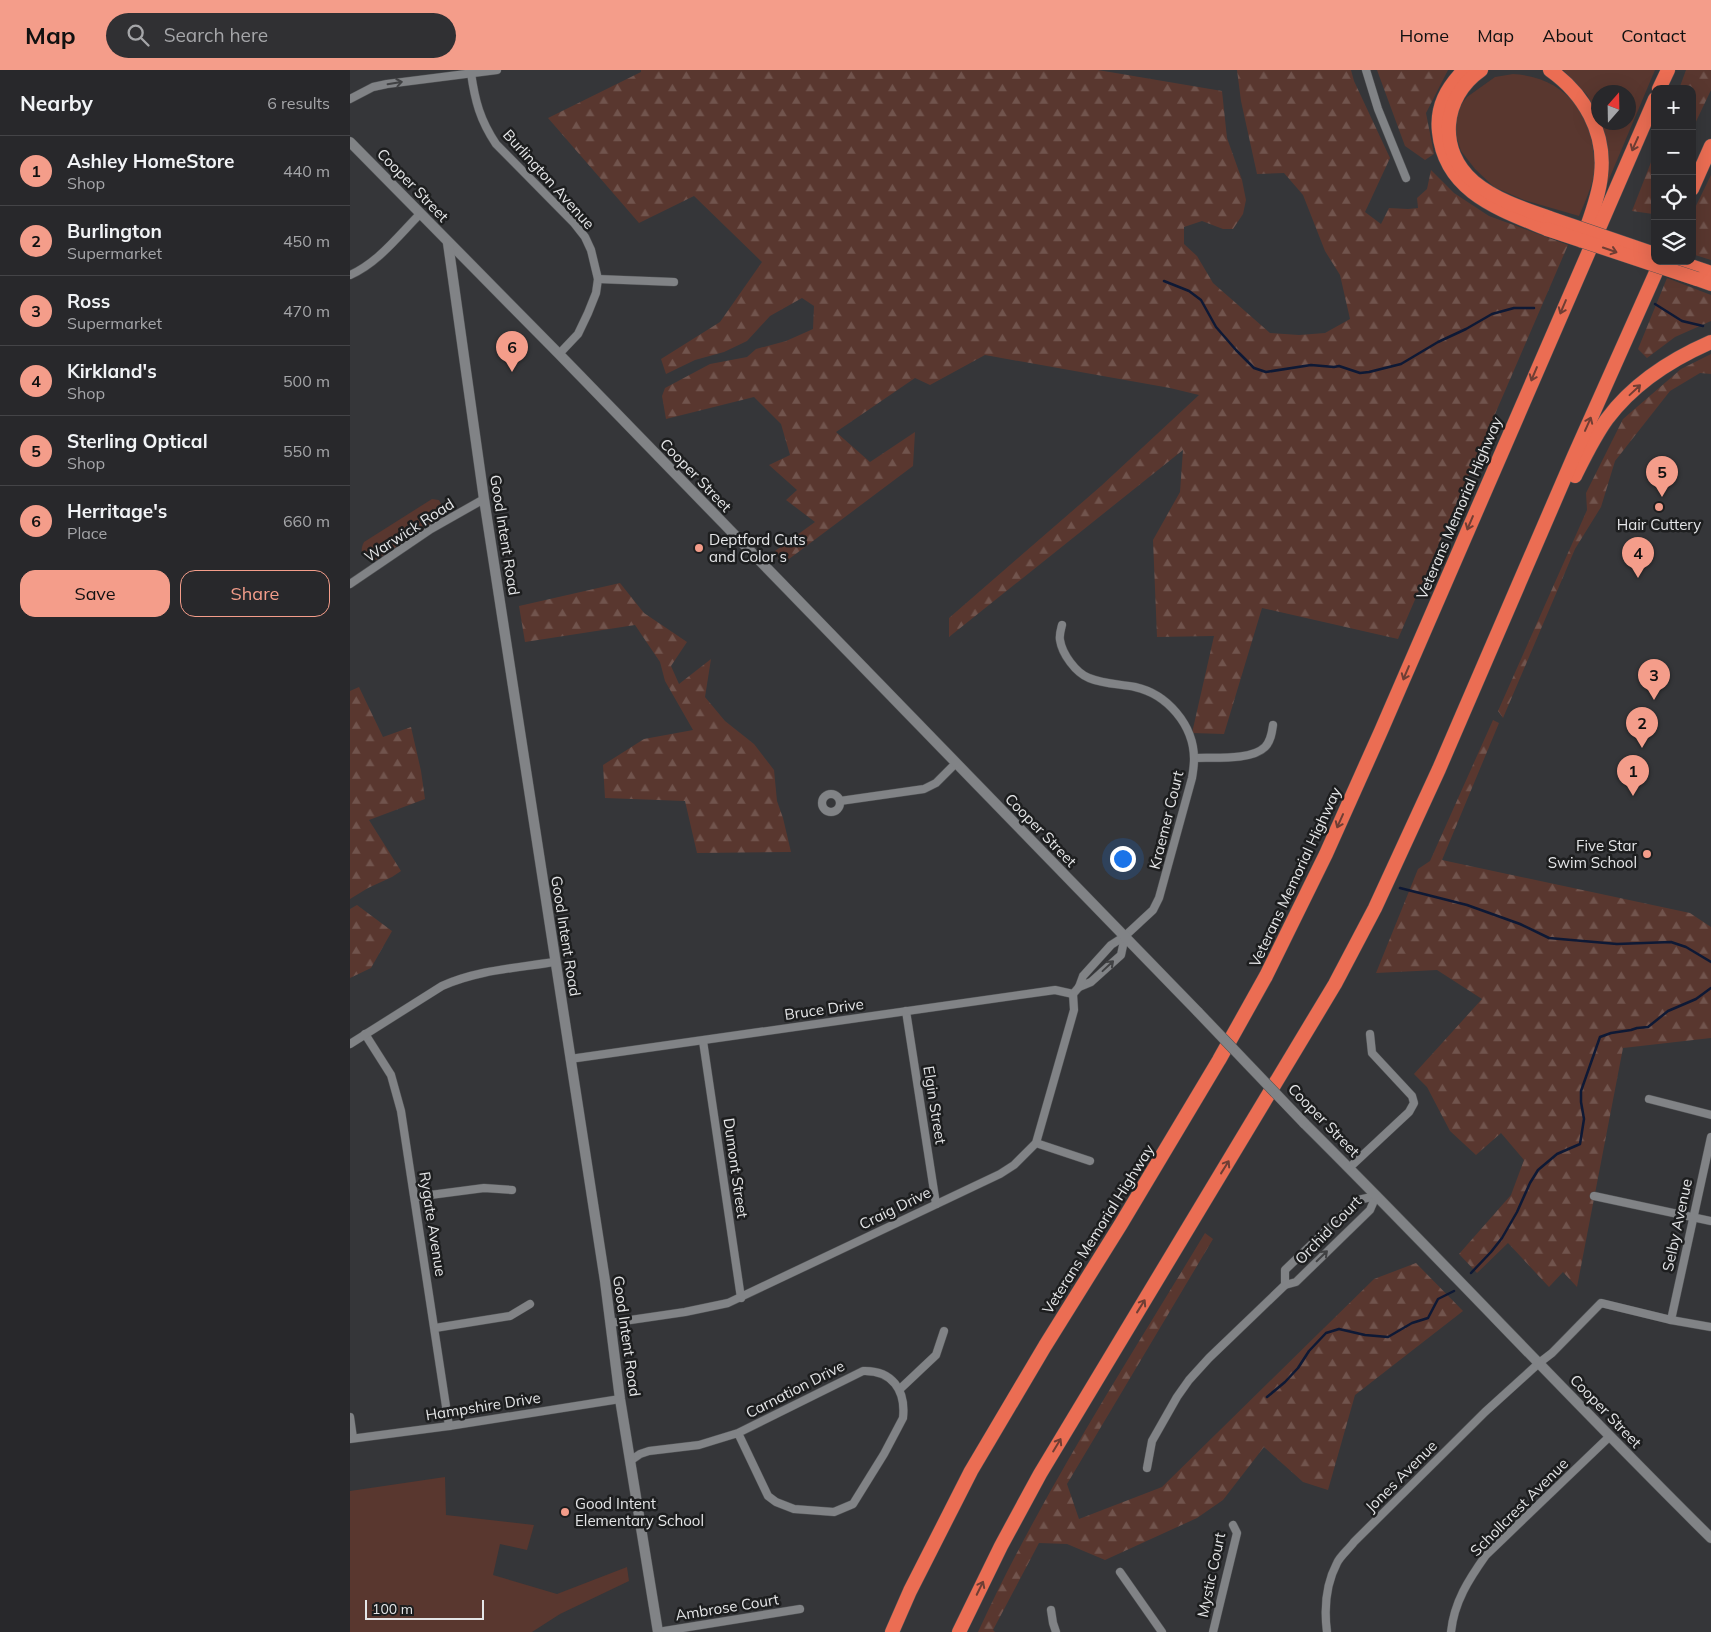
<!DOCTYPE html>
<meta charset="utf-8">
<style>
:root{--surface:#28282b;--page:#303033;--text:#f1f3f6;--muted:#a5a6a9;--line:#444447;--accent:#f49d8a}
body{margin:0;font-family:Mulish,sans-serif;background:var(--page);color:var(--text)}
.controls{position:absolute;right:15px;top:15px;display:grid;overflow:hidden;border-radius:10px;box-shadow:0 5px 20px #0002}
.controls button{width:45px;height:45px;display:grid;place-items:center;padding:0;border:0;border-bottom:1px solid var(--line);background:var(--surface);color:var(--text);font:25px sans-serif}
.compass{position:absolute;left:1241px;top:15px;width:45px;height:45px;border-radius:50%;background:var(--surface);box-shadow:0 5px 20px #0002;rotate:20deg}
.scale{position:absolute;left:15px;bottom:12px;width:119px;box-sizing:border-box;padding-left:5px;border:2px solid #e4e5e7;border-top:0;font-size:14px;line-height:18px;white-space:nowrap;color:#e4e5e7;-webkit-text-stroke:4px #1d1e1f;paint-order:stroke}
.you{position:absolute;left:772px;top:788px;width:18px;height:18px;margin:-12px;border:4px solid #fff;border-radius:50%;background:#1a73e8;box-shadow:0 0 0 8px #1a73e833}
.badge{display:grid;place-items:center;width:32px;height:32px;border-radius:50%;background:var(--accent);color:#111;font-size:16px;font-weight:700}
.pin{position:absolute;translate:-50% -41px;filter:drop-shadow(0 1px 2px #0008)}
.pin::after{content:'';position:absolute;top:26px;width:18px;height:15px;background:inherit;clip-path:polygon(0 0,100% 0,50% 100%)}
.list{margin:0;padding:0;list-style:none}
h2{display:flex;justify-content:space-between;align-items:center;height:65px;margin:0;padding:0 20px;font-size:21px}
h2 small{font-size:16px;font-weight:400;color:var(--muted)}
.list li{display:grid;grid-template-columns:32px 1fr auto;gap:15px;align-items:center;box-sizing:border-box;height:70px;padding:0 20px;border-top:1px solid var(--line)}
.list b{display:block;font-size:19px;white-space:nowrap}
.list p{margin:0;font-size:16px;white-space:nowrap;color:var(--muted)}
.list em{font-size:16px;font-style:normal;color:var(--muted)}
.actions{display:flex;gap:10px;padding:15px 20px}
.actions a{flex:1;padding:11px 0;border:1px solid var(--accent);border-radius:15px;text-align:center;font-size:18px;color:var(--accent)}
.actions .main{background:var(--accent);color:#111}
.icon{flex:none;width:28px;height:28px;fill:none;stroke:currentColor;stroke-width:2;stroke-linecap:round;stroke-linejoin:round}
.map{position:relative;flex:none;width:1361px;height:1562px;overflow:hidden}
header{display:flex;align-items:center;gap:30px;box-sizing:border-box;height:70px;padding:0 25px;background:var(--accent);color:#111}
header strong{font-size:24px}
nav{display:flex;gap:28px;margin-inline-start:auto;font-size:18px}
.search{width:350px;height:45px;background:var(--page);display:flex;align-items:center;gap:12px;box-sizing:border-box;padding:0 18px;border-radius:28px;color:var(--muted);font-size:19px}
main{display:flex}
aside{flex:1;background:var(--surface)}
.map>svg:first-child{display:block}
.green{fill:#59372f}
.forest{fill:url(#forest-firs)}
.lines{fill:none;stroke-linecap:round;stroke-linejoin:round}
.stream{stroke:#0e1935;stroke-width:2.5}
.minor-casing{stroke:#505254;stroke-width:9}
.secondary-casing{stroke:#505254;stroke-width:11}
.motorway-casing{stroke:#505254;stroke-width:15}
.minor{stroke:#818386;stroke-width:8}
.secondary{stroke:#818386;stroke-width:10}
.motorway{stroke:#eb6d53;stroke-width:14}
.secondary-bridge-casing{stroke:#505254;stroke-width:11;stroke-linecap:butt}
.motorway-bridge-casing{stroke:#505254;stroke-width:15;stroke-linecap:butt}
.secondary-bridge{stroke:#818386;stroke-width:10}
.motorway-bridge{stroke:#eb6d53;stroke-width:14}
.oneway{stroke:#404143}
.oneway2{stroke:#6f3e34}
.poi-dot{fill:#f49d8a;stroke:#1d1e1f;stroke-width:2}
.labels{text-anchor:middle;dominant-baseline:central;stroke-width:5;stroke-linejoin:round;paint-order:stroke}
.street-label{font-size:15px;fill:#e4e5e7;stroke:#1d1e1f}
.poi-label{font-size:15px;fill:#e4e5e7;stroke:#1d1e1f;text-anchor:start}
</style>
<header>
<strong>Map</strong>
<div class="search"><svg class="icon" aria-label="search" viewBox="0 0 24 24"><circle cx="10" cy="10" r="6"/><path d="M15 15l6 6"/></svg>Search here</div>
<nav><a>Home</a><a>Map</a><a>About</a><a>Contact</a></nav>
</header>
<main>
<aside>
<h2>Nearby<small>6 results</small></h2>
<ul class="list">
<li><span class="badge">1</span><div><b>Ashley HomeStore</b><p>Shop</p></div><em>440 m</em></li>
<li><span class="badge">2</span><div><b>Burlington</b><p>Supermarket</p></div><em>450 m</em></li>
<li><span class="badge">3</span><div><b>Ross</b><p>Supermarket</p></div><em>470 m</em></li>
<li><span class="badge">4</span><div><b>Kirkland's</b><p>Shop</p></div><em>500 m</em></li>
<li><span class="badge">5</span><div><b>Sterling Optical</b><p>Shop</p></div><em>550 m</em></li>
<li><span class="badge">6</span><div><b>Herritage's</b><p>Place</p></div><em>660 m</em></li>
</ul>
<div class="actions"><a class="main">Save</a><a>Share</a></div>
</aside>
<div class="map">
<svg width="1361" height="1562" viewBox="0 0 1361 1562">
<defs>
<pattern id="forest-firs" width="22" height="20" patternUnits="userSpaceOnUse" patternTransform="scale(1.25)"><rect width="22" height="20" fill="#59372f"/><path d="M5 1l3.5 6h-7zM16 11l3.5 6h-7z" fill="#71544d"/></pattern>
</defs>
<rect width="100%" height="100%" fill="#353639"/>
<!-- green -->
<g class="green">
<path d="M1213,0H1305L1254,121C1255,98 1261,74 1251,53L1278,52V22H1248V46L1237,25Z"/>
<path d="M1163,4C1218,7 1247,49 1244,102C1243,115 1234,134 1229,146L1174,130L1144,117L1125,99L1111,81L1106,65V49L1110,36L1117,27L1145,7Z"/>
<path d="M82,429L89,430L94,440L93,445L89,449L26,490C14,490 8,483 14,472Z"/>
<polygon points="95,1407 96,1445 184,1455 177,1480 150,1474 143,1505 207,1524 277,1497 279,1511 210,1544 182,1562 0,1562 0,1421"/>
</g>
<!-- forest -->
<g class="forest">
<polygon points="291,0 748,0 872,21 877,68 892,110 896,130 893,144 883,159 873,159 852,151 834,157 834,174 847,186 863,213 920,263 949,265 975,263 1000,249 990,205 975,181 953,125 934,103 907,104 891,31 887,0 1001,0 1004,11 1040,88 1015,142 1031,154 1039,138 1058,139 1068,138 1067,128 1077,119 1081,100 1104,123 1139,146 1218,175 1048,569 912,538 874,664 842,663 864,566 807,567 803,470 830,422 833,380 599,567 599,548 751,416 849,325 820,318 635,285 580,315 565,308 486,362 520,392 565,362 563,396 431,495 425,481 465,452 436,430 447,420 419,395 440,385 431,354 404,327 316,349 312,326 315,318 360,294 397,287 406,279 436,271 463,259 464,236 452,228 420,246 397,271 374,282 345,290 316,304 311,289 370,252 412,192 344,126 289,153 198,48 291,2"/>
<polygon points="1027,0 1098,0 1076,43 1084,84 1075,90 1055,76"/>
<polygon points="1336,0 1361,0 1361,20 1342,60 1342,19 1329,19"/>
<polygon points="1305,82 1305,140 1303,144 1282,141"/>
<polygon points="1361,105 1361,190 1342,184 1342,144"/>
<polygon points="1317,208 1361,225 1361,251 1325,267 1297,288 1288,279"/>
<polygon points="1361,284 1361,304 1350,303 1320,321 1265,391 1251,437 1225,479 1153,648 1148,641 1237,440 1236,423 1273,349 1331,299"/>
<polygon points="270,513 294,543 337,572 321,596 329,614 361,589 355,627 375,651 404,674 424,700 427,731 433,748 441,782 347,783 335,731 255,728 253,695 294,669 343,660 315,611 310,592 285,555 175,572 169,536"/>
<polygon points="9,617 33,667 61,657 71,701 75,729 19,750 51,801 42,807 18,818 0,829 0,621"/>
<polygon points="1143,650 1149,653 1092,790 1340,843 1361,857 1361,968 1273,978 1227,1217 1213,1202 1199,1217 1158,1173 1127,1203 1109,1184 1161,1125 1174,1090 1151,1063 1126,1085 1100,1061 1077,1017 1064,1004 1132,929 1087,900 1026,903 1068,799 1080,791"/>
<polygon points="7,835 42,861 21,898 0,908 0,839"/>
<path d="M855,1163L863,1169L717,1414L729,1449L812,1417L1024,1209L1066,1193L1113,1241L1005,1325L978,1420L953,1412L914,1377L873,1430L847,1448L755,1490L717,1474L689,1473L643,1560L645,1562H628C692,1423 776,1294 855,1163Z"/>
</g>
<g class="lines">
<!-- stream -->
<g class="stream">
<polyline points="814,211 839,221 851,230 866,257 886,280 904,298 916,302 961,295 984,297 989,296 1010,303 1019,302 1051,294 1088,272 1116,259 1142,244 1164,238 1184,238"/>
<polyline points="1305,234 1332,251 1353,256"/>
<polyline points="1050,818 1117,835 1170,854 1199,868 1267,874 1321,872 1336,877 1361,892"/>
<polyline points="1121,1203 1141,1182 1152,1168 1167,1142 1180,1113 1188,1100 1207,1084 1230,1074 1234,1049 1231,1032 1231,1021 1250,967 1261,963 1281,960 1287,958 1298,957 1318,941 1346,929 1361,918"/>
<polyline points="917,1327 935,1312 948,1298 959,1281 976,1263 989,1259 1015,1265 1038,1267 1062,1253 1078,1248 1088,1229 1104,1221"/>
</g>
<!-- minor casing -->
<g class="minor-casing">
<g id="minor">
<polyline points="1016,0 1028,39 1056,108"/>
<path d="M121,3C125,31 130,50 146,74L224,153L235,167L241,180L248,209L246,223L238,243L228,264L209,284"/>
<polyline points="0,29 23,17 37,14 147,0"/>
<path d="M0,205C28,193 49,165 70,144"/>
<polyline points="248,209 324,212"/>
<polyline points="0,514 81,459 134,429"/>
<path d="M845,688C863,687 901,691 915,677C921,671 922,662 923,655"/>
<circle cx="481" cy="733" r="9"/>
<polyline points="490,731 574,719 586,713 606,693"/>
<polyline points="729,917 741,912 771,885 775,866"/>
<polyline points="556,941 586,1134"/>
<polyline points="15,964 41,1005 51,1041 99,1356"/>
<polyline points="353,971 391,1228"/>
<path d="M0,974L92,916C127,900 167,898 204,892"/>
<path d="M220,989L705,920L723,924L729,917L733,906L761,875L775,866L803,840L809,828L842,708C843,702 844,695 844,689C844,655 817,624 785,617C770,614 753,614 739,608C726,603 712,584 710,570C709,565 711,559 712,555"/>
<polyline points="1299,1029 1361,1045"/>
<polyline points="686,1073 740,1091"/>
<polyline points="999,1098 1059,1042 1064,1033 1062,1026 1022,983 1020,964"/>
<polyline points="1244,1126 1361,1151"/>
<polyline points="65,1127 134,1118 162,1120"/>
<polyline points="935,1215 935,1200 1008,1130 1026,1126"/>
<polyline points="1321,1250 1361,1067"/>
<polyline points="260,1253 335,1242 378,1233 650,1104 664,1095 686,1073 724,940 723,924"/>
<polyline points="85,1258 160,1246 180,1234"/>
<polyline points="550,1319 586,1285 594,1261"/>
<polyline points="0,1347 3,1368"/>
<polyline points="0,1369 99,1356 270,1329"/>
<path d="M280,1391L290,1384L299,1381L349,1375L388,1363L513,1301C542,1300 556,1320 553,1348L534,1384L503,1434L484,1442L444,1439L426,1432L418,1426L388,1363"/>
<polyline points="797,1398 802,1371 827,1327 839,1310 859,1288 935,1215 946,1212 1020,1140 1026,1126"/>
<polyline points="770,1502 812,1562"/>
<polyline points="701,1540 703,1553 706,1562"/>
<polyline points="308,1562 450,1539"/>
<polyline points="863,1562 887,1463 883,1455"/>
<path d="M977,1562C974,1539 976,1514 987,1493C990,1486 999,1479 1004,1472L1135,1342L1189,1293L1202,1283L1251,1233L1321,1250L1361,1257"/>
<path d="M1101,1562C1104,1532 1119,1509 1136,1485L1259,1367"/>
</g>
</g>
<!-- secondary casing -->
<g class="secondary-casing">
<g id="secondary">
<polyline points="0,72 209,284 848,942"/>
<polyline points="98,173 134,429 255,1211 270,1329 308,1562"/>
<path d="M954,1053C1092,1190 1223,1332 1361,1468"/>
</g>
</g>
<!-- motorway casing -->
<g class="motorway-casing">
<g id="motorway">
<path d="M1114,0C1097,18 1086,36 1089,62C1095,122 1149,139 1197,159"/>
<path d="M1131,0C1092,27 1087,81 1124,112C1146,130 1174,139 1200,148"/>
<path d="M1200,0C1234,24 1256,62 1251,105C1249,127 1239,150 1232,171"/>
<polyline points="1309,19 1318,0"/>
<polyline points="1342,119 1361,76"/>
<polyline points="1326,191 1361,203"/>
<polyline points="1347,209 1361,214"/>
<path d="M1225,406C1235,386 1244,367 1257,349C1283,314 1322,289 1361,272"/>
<polyline points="542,1562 560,1521 621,1401 695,1276 771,1154 869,990 916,906 976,784 1031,661 1305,29"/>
<polyline points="609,1562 651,1476 690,1404 985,914 1025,838 1089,699 1224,386 1311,191"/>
</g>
</g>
<!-- minor -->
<use href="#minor" class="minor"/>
<!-- secondary -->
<use href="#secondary" class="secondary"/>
<!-- motorway -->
<use href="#motorway" class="motorway"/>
<!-- secondary-bridge casing -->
<g class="secondary-bridge-casing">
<polyline id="secondary-bridge" points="848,942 954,1053"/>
</g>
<!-- motorway-bridge casing -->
<g class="motorway-bridge-casing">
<g id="motorway-bridge">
<polyline points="1200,148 1305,184"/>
<polyline points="1197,159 1347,209"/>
</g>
</g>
<!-- secondary-bridge -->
<use href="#secondary-bridge" class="secondary-bridge"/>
<!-- motorway-bridge -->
<use href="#motorway-bridge" class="motorway-bridge"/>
</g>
<!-- one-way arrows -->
<defs><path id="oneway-shaft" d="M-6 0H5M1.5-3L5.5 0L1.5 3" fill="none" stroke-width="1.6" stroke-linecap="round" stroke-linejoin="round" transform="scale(1.25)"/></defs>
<g class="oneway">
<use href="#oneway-shaft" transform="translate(45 13) rotate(-9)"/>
<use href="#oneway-shaft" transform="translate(758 896) rotate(-43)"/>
<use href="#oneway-shaft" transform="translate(972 1186) rotate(-44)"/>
</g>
<g class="oneway2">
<use href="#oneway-shaft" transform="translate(1285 74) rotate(114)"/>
<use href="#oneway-shaft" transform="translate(1260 180) rotate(19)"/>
<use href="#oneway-shaft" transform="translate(1213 237) rotate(113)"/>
<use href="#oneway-shaft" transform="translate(1184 304) rotate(113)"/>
<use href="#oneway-shaft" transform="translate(1285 320) rotate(-43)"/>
<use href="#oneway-shaft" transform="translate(1238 354) rotate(-66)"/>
<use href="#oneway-shaft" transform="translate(1120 453) rotate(113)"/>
<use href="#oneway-shaft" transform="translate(1056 603) rotate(113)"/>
<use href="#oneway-shaft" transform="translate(990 751) rotate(114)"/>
<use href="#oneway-shaft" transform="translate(875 1097) rotate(-58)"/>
<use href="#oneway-shaft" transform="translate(791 1236) rotate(-58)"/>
<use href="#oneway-shaft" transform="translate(707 1375) rotate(-59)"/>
<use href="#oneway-shaft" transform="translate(630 1518) rotate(-64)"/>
</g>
<!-- markers -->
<g class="poi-dot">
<circle cx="1309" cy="437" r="5"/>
<circle cx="349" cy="478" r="5"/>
<circle cx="1297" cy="784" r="5"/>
<circle cx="215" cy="1442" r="5"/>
</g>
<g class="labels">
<!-- street labels -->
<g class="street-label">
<text transform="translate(199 109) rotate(48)">Burlington Avenue</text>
<text transform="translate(63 115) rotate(46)">Cooper Street</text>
<text transform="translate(346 405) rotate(46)">Cooper Street</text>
<text transform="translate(1109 438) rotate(-67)">Veterans Memorial Highway</text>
<text transform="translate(59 460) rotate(-33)">Warwick Road</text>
<text transform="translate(155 465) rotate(81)">Good Intent Road</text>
<text transform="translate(816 750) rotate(-76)">Kraemer Court</text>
<text transform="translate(691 760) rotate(46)">Cooper Street</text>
<text transform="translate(945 807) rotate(-65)">Veterans Memorial Highway</text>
<text transform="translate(216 866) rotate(81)">Good Intent Road</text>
<text transform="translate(474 939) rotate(-8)">Bruce Drive</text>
<text transform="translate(585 1035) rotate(81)">Elgin Street</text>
<text transform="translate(974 1050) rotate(46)">Cooper Street</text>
<text transform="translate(386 1098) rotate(82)">Dumont Street</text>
<text transform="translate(545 1138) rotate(-26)">Craig Drive</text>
<text transform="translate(83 1154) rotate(81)">Rygate Avenue</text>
<text transform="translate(1327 1155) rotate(-78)">Selby Avenue</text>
<text transform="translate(748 1159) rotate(-58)">Veterans Memorial Highway</text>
<text transform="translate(978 1160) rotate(-46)">Orchid Court</text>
<text transform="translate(277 1266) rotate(82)">Good Intent Road</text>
<text transform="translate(445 1319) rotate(-27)">Carnation Drive</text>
<text transform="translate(133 1336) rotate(-9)">Hampshire Drive</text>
<text transform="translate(1256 1341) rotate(46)">Cooper Street</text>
<text transform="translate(1051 1406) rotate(-45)">Jones Avenue</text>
<text transform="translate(1169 1437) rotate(-45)">Schollcrest Avenue</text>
<text transform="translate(861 1505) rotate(-78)">Mystic Court</text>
<text transform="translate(377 1537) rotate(-9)">Ambrose Court</text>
</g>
<!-- poi labels -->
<g class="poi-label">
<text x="1309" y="454" text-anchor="middle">Hair Cuttery</text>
<text x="359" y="469">Deptford Cuts<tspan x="359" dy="17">and Color s</tspan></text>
<text x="1287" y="775" text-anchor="end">Five Star<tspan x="1287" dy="17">Swim School</tspan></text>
<text x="225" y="1433">Good Intent<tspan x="225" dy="17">Elementary School</tspan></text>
</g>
</g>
</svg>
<div class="controls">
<button>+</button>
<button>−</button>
<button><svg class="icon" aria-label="locate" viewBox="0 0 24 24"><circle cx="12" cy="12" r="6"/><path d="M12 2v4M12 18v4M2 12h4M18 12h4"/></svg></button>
<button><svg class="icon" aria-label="layers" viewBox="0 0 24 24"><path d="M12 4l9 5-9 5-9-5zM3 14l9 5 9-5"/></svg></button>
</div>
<svg class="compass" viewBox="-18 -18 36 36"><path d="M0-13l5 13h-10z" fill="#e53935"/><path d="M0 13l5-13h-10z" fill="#a5a6a9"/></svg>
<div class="scale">100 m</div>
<div class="you"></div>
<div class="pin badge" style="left:1283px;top:726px">1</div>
<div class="pin badge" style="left:1292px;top:678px">2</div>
<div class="pin badge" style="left:1304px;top:630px">3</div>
<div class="pin badge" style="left:1288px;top:508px">4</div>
<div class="pin badge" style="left:1312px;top:427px">5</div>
<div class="pin badge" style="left:162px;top:302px">6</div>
</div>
</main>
